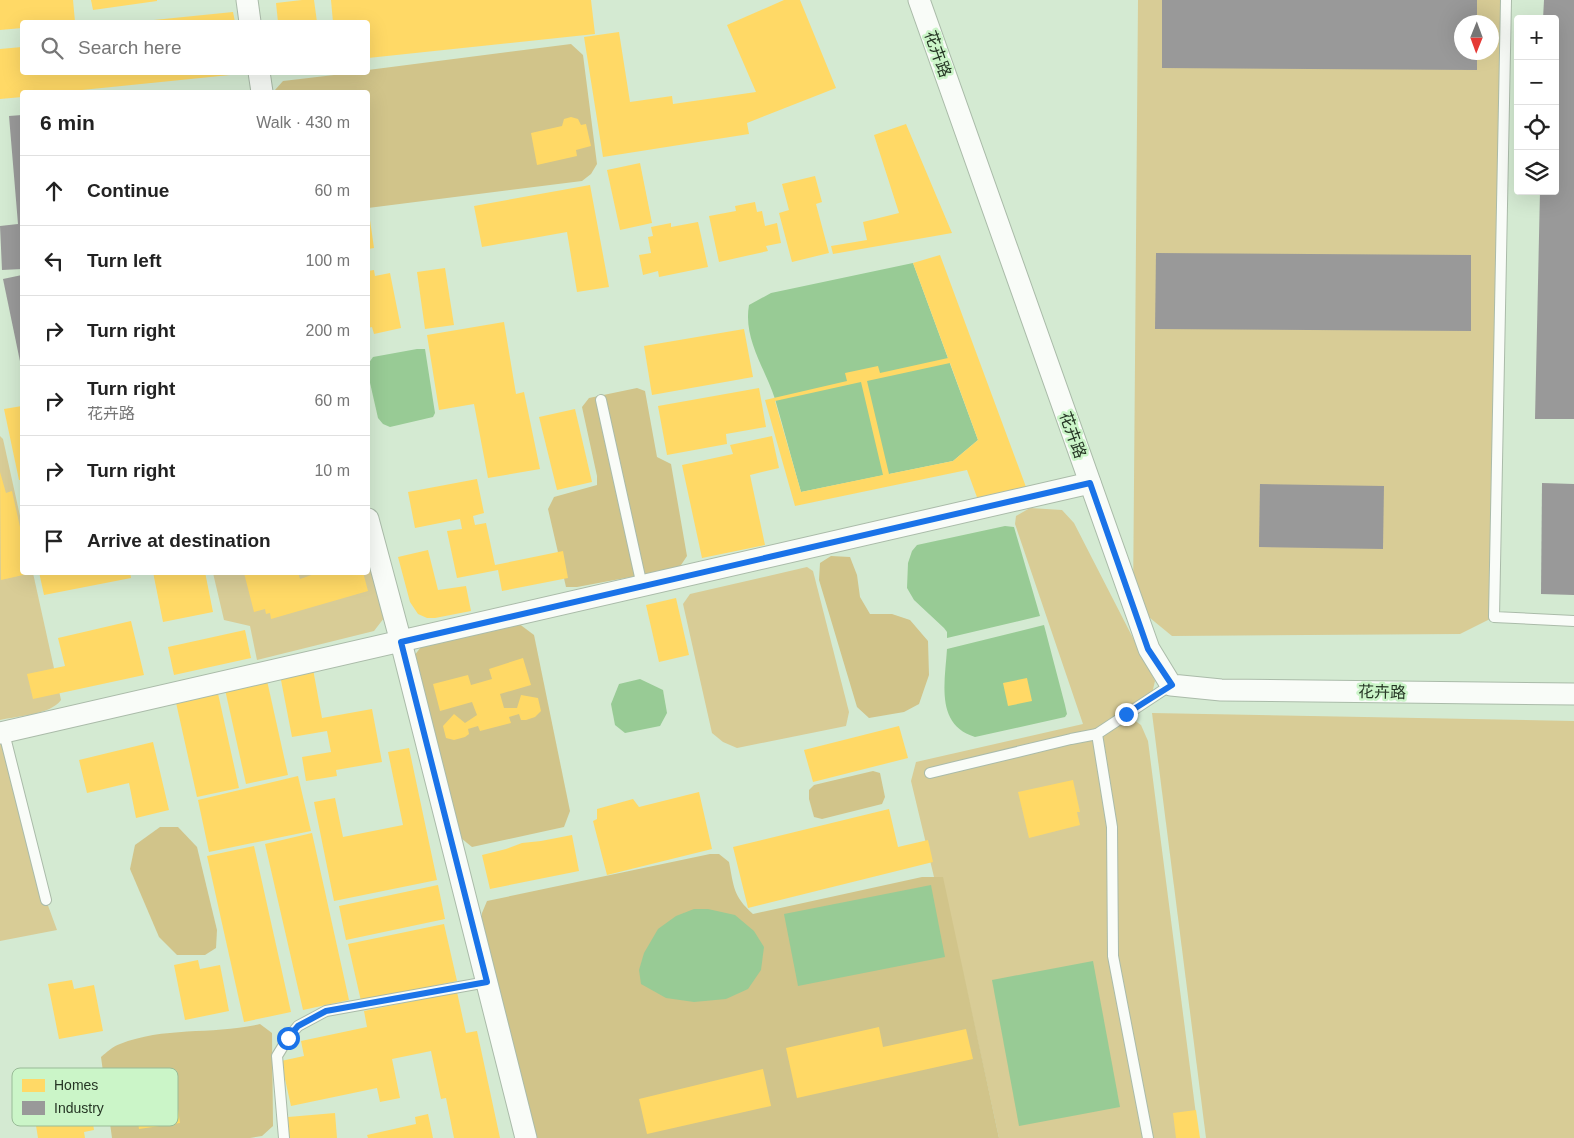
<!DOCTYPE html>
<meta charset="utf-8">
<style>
:root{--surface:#fff;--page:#f2f2f2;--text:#222;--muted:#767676;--line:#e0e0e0}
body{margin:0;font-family:Arial,"Noto Sans SC",sans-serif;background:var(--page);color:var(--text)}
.controls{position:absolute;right:15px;top:15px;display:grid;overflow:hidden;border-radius:5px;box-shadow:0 5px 20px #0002}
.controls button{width:45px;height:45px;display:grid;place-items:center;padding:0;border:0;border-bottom:1px solid var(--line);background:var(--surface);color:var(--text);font:25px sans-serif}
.compass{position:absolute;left:1454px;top:15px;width:45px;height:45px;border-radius:50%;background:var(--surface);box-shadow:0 5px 20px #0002;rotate:181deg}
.stop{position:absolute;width:15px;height:15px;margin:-11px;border:4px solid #1a73e8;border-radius:50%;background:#fff}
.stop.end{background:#1a73e8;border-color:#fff;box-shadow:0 1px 5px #0008}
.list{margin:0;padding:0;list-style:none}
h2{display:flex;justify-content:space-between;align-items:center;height:65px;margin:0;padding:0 20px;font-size:21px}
h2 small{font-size:16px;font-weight:400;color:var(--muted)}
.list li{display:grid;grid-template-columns:32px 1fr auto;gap:15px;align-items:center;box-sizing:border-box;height:70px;padding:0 20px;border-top:1px solid var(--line)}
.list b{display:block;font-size:19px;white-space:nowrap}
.list p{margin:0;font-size:16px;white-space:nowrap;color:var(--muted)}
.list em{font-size:16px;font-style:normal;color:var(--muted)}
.icon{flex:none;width:28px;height:28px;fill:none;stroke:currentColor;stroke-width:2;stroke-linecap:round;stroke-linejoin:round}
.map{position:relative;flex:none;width:1574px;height:1138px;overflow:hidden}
.search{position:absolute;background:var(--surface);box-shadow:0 5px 20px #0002;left:20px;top:20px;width:350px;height:55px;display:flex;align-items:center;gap:12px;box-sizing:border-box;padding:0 18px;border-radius:5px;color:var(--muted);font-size:19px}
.panel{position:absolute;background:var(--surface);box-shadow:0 5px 20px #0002;left:20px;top:90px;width:350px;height:485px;border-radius:5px}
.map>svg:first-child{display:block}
.green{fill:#d8cc96;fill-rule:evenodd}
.forest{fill:#d1c48a}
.water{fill:#98cb95}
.homes{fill:#ffd966;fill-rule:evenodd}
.industry{fill:#999}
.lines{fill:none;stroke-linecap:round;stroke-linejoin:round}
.lane-casing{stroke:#aabba9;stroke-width:12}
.street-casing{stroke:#aabba9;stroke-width:23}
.lane{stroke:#f9fcf8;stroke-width:10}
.street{stroke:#f9fcf8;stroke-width:21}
.route{stroke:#1a73e8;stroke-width:6}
.labels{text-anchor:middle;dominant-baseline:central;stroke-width:5;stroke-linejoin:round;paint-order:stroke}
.street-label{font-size:16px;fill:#253524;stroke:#cbf5c8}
.key{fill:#cbf5c8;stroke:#99bb97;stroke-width:1}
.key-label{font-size:14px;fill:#253524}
</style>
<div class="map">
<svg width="1574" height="1138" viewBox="0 0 1574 1138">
<rect width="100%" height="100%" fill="#d4ead2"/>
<!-- green -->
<g class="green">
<path d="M1138,0H1506L1494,617L1460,634L1172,636L1133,604ZM1462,22H1492V52H1462Z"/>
<path d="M0,436L3,439L22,525V572L33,573L61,700C50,715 18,716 0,720Z"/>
<polygon points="1030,508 1062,510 1074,523 1155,681 1151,698 1127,715 1141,725 1148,741 1199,1138 999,1138 942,877 934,877 911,781 916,762 1083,724 1015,524 1016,516"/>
<polygon points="368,557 384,618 374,631 257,660 250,626 224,620 213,573 368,572"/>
<polygon points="807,567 813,571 849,712 846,726 737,748 723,742 712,733 683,604 690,594"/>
<polygon points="1152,713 1574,721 1574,1138 1206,1138"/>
<polygon points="0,733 46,900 57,930 0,941"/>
</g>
<!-- forest -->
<g class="forest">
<polygon points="571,44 583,55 597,164 591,174 582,181 368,208 368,92 276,92 275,90 283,81 351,73 368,72 368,70"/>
<polygon points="637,388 645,391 657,457 671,464 687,556 679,568 577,587 566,587 548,509 554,497 597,485 597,476 582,407 589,398"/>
<polygon points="831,556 850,557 857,575 860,597 870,614 892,614 910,620 928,641 929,675 919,704 904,712 869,718 857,707 819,580 820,563"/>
<polygon points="518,623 534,635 570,811 564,827 472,847 456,834 414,656 424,643"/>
<polygon points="873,771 880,773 885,797 882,804 822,819 814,817 809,799 809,790 814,785"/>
<polygon points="160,827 178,827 197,847 217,930 216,948 205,955 177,955 159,937 130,869 135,845"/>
<path d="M710,854H719L729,862C734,887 733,896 753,914L922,877H943L999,1138H535L482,935V913L487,901Z"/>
<path d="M260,1024L272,1033L273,1126L262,1136L250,1138H112L101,1057C107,1052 113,1046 120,1044C164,1026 214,1035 260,1024Z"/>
</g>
<!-- water -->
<g class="water">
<path d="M913,263L978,440L953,461L801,492C792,461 784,430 775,399C765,368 743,339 749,305L771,293Z"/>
<polygon points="417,349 425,349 435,413 433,417 390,427 383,424 378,418 368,374 368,364 373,357"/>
<polygon points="1005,526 1014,527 1040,616 947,638 947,632 944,628 914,600 907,588 908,563 912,551 917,545"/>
<path d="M1044,625L1065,705L1067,714L1065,717L975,737C935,725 945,682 947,649Z"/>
<polygon points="640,679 663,690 667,713 660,726 625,733 615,725 611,704 619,684"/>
<polygon points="931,885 945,957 798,986 784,914"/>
<polygon points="694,909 708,909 735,915 754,931 764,947 761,970 748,989 726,999 694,1002 666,998 641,984 639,970 644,953 658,929 676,916"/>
<polygon points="1093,961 1120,1107 1019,1126 992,980"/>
</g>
<!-- homes -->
<g class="homes">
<polygon points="0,0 73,0 75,22 22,22 22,28 0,30"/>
<polygon points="91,0 157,0 157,1 93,10"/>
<polygon points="302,0 314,0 317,22 278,22 276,3"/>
<polygon points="331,0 591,0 595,34 368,58 368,22 333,22"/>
<polygon points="784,0 800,0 836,88 747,123 749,134 603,157 584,37 619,32 630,102 672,96 673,104 756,92 727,25"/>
<polygon points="233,12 235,22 144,22 144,21"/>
<polygon points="22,47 22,72 240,72 240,74 62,92 22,92 22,97 0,99 0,49"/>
<polygon points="571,117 578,119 581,125 586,124 591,146 576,150 577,156 537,165 531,133 562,126 564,119"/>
<polygon points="906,124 952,233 833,254 831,246 867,240 863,222 899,213 874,135"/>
<polygon points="640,163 652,223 620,230 607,170"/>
<polygon points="815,176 822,202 816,204 829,253 792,262 779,213 789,210 782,184"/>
<polygon points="590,185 609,287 577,292 567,232 482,247 474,206"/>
<polygon points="755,202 757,212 762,211 765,226 777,223 781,243 766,246 768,251 719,262 709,216 736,211 735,206"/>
<polygon points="369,213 374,248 368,249 368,213"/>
<polygon points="698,222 708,267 659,277 658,271 643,275 639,255 651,253 648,237 653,236 651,227 671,223 671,227"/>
<path d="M940,255L1026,487L978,500L967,470L795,506L765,400L847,381L845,373L878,366L880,373L948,358L913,263ZM950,363L978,440L953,461L889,474L867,381ZM861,382L883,475L801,492L775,401Z"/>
<polygon points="445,268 454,325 425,329 417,272"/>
<polygon points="374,270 375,276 390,273 401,328 374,334 372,327 368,328 368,271"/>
<polygon points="504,322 516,394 524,392 540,469 488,478 474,404 439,410 427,335"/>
<polygon points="744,329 753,377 652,395 644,346"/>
<polygon points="759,388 766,427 726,434 727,444 667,455 658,406"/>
<polygon points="22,406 22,480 19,480 4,409"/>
<polygon points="575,409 592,482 557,490 539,417"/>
<polygon points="772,436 779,468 750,475 765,545 702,558 682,465 733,454 730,445"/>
<polygon points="0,472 6,493 12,491 22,536 22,572 32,573 1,580"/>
<polygon points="477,479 484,513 473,516 475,525 486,523 495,565 563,551 568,578 502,591 498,570 457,578 447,531 462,529 460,519 415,528 408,492"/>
<polygon points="428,550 438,590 466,586 471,611 435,618 427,618 418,614 410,602 398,557"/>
<polygon points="39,572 130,572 131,578 44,595"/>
<polygon points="153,572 205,572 213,612 163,622"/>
<polygon points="247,572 298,572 300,579 320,572 363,572 368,591 271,619 270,613 266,614 265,609 254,612 244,573"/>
<polygon points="676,598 689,655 659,662 646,605"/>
<polygon points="131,621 144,675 33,699 27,674 65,666 58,638"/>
<polygon points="245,630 251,658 174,675 168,647"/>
<polygon points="523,658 531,685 500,694 504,708 517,708 521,695 538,698 541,711 535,717 526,720 521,720 519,714 509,717 511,723 480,731 478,726 468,729 469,734 465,737 454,740 446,738 443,726 454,714 465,723 477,715 472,702 440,711 433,684 468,675 471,685 492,679 489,669"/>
<polygon points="313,669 322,718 372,709 382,762 336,770 337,776 306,781 302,757 331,752 327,731 292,737 280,675"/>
<polygon points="266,676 288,775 246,784 224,685"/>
<polygon points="1027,678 1032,701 1008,706 1003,683"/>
<polygon points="217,689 239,788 197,797 175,698"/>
<polygon points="899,726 908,758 813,782 804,750"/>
<polygon points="153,742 169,810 136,818 129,783 87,793 79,760"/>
<polygon points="409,748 437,880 334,901 314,802 335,798 343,837 403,825 388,752"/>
<polygon points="298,776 311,831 209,852 198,800"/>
<polygon points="1073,780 1080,812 1077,812 1080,825 1029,838 1018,792"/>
<polygon points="699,792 712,849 607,875 593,821 597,819 597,809 633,799 639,807"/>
<polygon points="889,809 898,847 928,840 933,862 748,908 733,847"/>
<polygon points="312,833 349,1000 303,1010 265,844"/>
<polygon points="572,835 579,871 490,889 482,855 506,849 522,843 541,841"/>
<polygon points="254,846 291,1012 244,1022 207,856"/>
<polygon points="438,885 445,919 346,940 339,906"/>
<polygon points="444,924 457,981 361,1001 348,944"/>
<polygon points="198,960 200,969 220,965 229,1011 185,1020 174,965"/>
<polygon points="72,980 74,989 94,985 103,1031 59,1039 48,984"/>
<polygon points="457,992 466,1033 477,1031 500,1138 454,1138 446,1098 441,1099 431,1051 392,1059 400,1098 380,1102 377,1088 291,1106 281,1061 304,1056 301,1041 367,1027 364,1011"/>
<polygon points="879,1027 883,1047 966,1029 973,1059 797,1098 786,1048"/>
<polygon points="763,1069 771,1106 647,1134 639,1099"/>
<polygon points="173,1072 180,1123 139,1129 136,1110 107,1114 104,1093 134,1089 133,1078"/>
<polygon points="85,1075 94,1130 84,1132 85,1138 38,1138 34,1113 54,1110 49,1081"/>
<polygon points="1196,1110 1200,1138 1176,1138 1173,1113"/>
<polygon points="335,1113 337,1138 289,1138 288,1117"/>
<polygon points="428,1114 433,1138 368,1138 367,1135 416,1124 415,1117"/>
</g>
<!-- industry -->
<g class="industry">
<polygon points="1162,0 1477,0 1477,22 1462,22 1462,52 1477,52 1477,70 1162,68"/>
<polygon points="1544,0 1574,0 1574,419 1535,419 1540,191 1555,191 1555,19 1543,19"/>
<polygon points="22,115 22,269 2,270 0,226 18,224 9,116"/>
<polygon points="1156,253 1471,255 1471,331 1155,329"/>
<polygon points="22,275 22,371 3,279"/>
<polygon points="1542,483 1574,484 1574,595 1541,594"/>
<polygon points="1260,484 1384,486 1383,549 1259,547"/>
</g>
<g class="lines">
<!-- lane casing -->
<g class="lane-casing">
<g id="lane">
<polyline points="1506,0 1494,617 1574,621"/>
<polyline points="601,400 642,586"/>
<polyline points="4,733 46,900"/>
<polyline points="930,773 1071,739 1097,734"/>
<polyline points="284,1138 277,1056 288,1038 298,1026 326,1011 487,982"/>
<polyline points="1148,1138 1113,956 1112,827 1097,734 1171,685"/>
</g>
</g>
<!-- street casing -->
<g class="street-casing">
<g id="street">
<polyline points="247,0 250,22"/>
<polyline points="919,0 1149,649 1171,685 1221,690 1574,694"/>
<polyline points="259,72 262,92"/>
<polyline points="368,519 401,642 526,1138"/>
<polyline points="0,733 1090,483"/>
</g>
</g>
<!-- lane -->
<use href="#lane" class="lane"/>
<!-- street -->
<use href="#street" class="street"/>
</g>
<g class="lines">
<!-- route -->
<polyline class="route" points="288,1038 298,1026 326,1011 487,982 401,642 1090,483 1148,649 1172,685 1126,714"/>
</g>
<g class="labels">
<!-- street labels -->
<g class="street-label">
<text transform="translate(938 54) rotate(70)">花卉路</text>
<text transform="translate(1073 435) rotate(70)">花卉路</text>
<text transform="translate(1382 692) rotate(1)">花卉路</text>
</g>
</g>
<!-- legend -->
<rect x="12" y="1068" width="166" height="58" rx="8" class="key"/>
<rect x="22" y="1079" width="23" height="13" fill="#ffd966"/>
<rect x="22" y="1101" width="23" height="14" fill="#999"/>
<g class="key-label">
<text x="54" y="1090">Homes</text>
<text x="54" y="1113">Industry</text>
</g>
</svg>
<div class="controls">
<button>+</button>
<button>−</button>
<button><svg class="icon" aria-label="locate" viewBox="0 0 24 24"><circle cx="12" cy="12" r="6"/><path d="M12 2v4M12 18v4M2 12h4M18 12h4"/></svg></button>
<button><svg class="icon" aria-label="layers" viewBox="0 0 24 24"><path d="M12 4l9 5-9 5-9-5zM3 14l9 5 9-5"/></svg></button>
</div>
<svg class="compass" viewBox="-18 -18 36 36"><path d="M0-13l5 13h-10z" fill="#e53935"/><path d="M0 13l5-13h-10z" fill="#767676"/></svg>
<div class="stop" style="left:288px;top:1038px"></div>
<div class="stop end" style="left:1126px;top:714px"></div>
<div class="search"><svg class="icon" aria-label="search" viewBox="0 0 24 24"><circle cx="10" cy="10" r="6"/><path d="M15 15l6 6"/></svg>Search here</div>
<section class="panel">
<h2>6 min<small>Walk · 430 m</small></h2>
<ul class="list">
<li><svg class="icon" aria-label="ahead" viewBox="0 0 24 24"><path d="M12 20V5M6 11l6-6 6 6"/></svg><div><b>Continue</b></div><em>60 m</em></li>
<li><svg class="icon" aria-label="left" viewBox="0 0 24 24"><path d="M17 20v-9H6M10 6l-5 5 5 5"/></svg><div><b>Turn left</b></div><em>100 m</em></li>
<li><svg class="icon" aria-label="right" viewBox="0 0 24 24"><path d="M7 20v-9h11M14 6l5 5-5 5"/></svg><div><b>Turn right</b></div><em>200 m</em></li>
<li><svg class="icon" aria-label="right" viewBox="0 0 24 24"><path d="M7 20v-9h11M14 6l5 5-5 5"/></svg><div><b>Turn right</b><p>花卉路</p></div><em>60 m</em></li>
<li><svg class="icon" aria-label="right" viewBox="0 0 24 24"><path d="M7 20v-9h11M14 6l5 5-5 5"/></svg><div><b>Turn right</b></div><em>10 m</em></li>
<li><svg class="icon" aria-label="arrive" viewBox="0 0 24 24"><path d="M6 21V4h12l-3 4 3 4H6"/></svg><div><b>Arrive at destination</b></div></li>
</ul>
</section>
</div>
